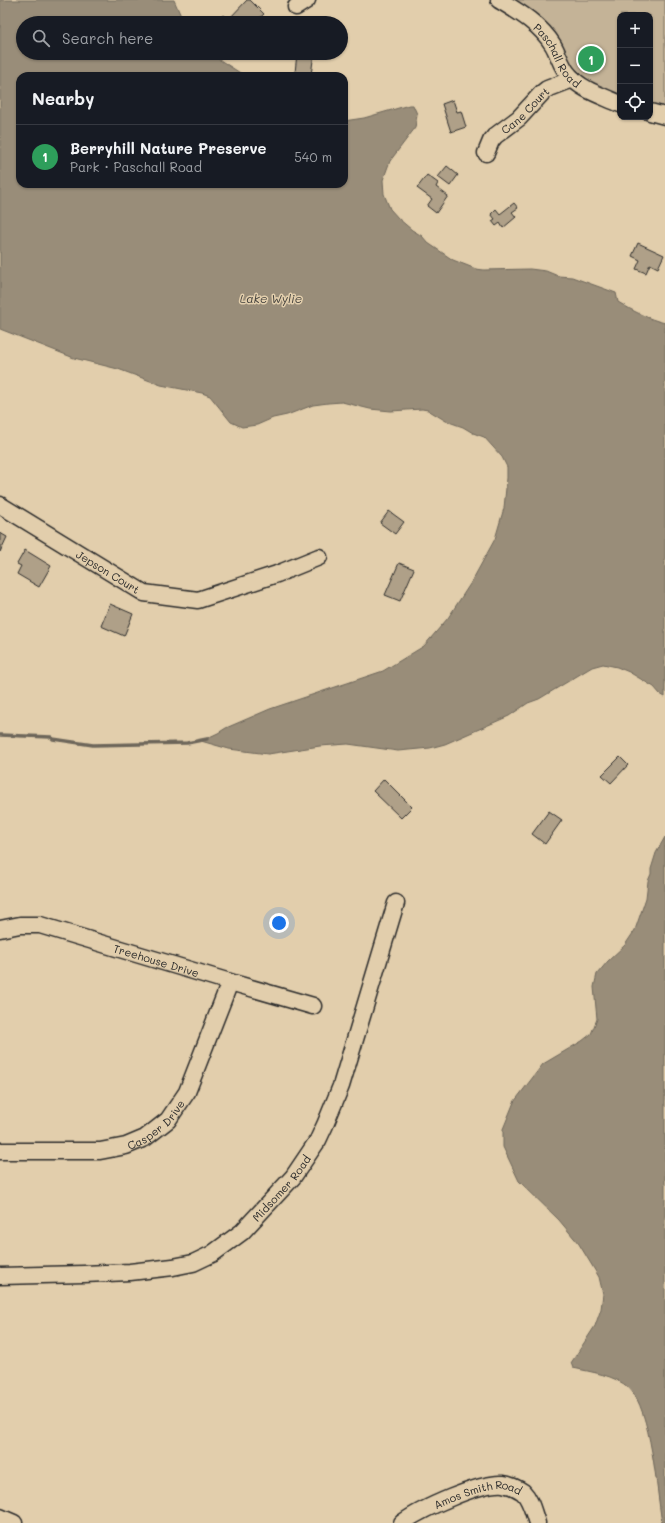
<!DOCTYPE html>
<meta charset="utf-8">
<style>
:root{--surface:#171b24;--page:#20242c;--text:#f1f3f6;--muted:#9ea1a6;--line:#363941;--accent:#1f6fb2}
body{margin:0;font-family:Mali,sans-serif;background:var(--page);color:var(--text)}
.controls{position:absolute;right:12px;top:12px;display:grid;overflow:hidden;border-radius:8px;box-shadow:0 1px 3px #0004}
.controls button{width:36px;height:36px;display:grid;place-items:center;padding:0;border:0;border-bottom:1px solid var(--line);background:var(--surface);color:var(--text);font:20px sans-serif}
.you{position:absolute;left:279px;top:923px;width:14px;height:14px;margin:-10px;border:3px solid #fff;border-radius:50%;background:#1a73e8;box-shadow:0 0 0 6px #1a73e833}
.badge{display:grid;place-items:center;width:26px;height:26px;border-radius:50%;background:var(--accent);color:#fff;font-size:13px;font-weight:700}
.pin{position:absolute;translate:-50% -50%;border:2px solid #fff;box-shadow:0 1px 4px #0006}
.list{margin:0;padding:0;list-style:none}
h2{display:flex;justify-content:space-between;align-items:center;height:52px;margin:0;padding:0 16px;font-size:17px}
h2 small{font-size:13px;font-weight:400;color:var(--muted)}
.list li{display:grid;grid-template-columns:26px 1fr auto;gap:12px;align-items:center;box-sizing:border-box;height:64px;padding:0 16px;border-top:1px solid var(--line)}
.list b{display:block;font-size:15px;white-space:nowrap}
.list p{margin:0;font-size:13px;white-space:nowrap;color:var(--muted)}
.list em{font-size:13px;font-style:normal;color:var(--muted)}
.icon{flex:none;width:22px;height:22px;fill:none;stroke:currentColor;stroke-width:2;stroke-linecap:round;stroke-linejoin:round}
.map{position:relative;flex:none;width:665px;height:1523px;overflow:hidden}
.search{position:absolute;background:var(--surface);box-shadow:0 1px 3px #0004;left:16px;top:16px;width:332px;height:44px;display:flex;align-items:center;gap:10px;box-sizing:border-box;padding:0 14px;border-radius:22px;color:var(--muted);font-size:15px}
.panel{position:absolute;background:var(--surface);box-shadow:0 1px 3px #0004;left:16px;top:72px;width:332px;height:116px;border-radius:12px}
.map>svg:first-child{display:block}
.green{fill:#c4b397;stroke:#786f61}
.water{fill:#998d79;stroke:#6d665a}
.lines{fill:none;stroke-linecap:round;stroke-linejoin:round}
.stream{stroke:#6d665a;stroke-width:3.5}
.building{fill:#afa088;stroke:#2b2b2b}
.minor-casing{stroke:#2b2b2b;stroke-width:19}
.minor{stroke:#e2ceac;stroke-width:16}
.labels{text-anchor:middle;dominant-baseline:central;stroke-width:3;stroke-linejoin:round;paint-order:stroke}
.street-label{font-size:11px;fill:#2b2b2b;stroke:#e2ceac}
.water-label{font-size:12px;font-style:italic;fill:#413f3b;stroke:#e2ceac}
</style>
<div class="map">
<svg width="665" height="1523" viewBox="0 0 665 1523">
<rect width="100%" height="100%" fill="#e2ceac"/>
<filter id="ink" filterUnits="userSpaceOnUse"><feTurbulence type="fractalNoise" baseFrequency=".025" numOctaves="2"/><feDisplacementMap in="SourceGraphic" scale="8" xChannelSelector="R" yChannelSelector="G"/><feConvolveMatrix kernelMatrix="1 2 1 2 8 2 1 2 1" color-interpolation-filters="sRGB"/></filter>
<g filter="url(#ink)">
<!-- green -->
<polygon class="green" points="506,0 665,0 665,113 650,110 650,15 620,15 620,101 581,81"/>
<!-- water -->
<g class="water">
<path d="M0,0H174L184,23H23V53H209L245,76H20V184H344V121L364,118L409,105H413L417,114L415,128L390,161L383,180L384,194L390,209L399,219L412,230L422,236L428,243L453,260L476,269L484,270L530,269L546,271L558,276L572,277L616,293L618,302C633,311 648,319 665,323V697L660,694L654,687L629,672L617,667L603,664L592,667L539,699L528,703L509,716L445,744L430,748L398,751L348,744L320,746L268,754L229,749L201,741L218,733L226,728L270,709L383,671L424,646L448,618L472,581L495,539L504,508L507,478V467L502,457L484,437L473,433L463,427L446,421L428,410L422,409L391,411L370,409L342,402L328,403L313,405L287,415L273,418L257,425L242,427L231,422L210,396L202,393L161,385L118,369L74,358L0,329Z"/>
<path d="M665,837V1523H662C657,1493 651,1408 629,1388C615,1375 591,1372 573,1368L571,1363L595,1326L601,1309L603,1294L599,1277L579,1244L559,1220L519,1181L503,1147V1129L514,1102L543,1064L582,1041L591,1034L597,1019L594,987L597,974L608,961L625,945L635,930L646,898L648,881L651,874V869L656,853Z"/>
</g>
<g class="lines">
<!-- stream -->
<polyline class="stream" points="0,735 51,737 53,739 93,745 187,743 207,739"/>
</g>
<!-- building -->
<g class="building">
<polygon points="247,0 250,0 264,14 254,23 216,23 223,15 228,20"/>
<polygon points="297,53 314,53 311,75 295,73"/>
<polygon points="453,100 457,112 461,111 466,127 451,132 442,104"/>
<polygon points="447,166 458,175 450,186 438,177"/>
<polygon points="427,175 438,183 436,187 448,196 436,213 427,206 432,199 417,188"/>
<polygon points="514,203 518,208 512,212 516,217 503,228 500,223 496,226 492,221 495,219 491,214 496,209 500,214"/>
<polygon points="638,243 664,255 658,268 650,264 646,273 636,269 640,260 632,256"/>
<polygon points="389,511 404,522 395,534 380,523"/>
<polygon points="0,533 7,537 0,552"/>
<polygon points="25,550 51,566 39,587 17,574 21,566 17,564"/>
<polygon points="399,563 414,569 400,601 385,595"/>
<polygon points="110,604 133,614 124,636 101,626"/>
<polygon points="620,757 628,765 611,783 602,775"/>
<polygon points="384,779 412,807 401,818 373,791"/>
<polygon points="549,811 562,820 545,844 532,834"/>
</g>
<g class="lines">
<!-- minor casing -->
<g class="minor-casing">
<g id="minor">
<path id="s1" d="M499,0C519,12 540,24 553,45C559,55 561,67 569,75C581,90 603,96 620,104"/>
<polyline points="296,7 307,0"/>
<polyline points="650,112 665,116"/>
<path id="s2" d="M486,153L491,141L495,136L519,118L542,93L547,89L573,79"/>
<path id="s3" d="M0,505L144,593L198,600L277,574L319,557"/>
<path id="s4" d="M0,929L20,925H40L230,982L313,1006"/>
<path id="s5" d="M0,1151H100L126,1146L145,1138L168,1120L187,1092L230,982"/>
<path id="s6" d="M0,1276L84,1274L130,1272L173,1267L193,1263L212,1254L242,1232L293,1177L318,1140L325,1125L341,1086L396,903"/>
<polyline points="0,1517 14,1523"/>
<path id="s7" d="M402,1523C421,1509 480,1482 503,1484C510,1485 517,1488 523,1492C531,1500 533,1512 537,1523"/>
</g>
</g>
<!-- minor -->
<use href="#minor" class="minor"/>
</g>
</g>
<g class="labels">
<!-- street labels -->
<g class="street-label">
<text stroke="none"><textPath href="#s1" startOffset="82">Paschall Road</textPath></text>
<text stroke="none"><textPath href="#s2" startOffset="59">Cane Court</textPath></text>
<text stroke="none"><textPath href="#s3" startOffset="127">Jepson Court</textPath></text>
<text stroke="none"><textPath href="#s4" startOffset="162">Treehouse Drive</textPath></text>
<text stroke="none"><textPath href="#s5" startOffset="164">Casper Drive</textPath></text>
<text stroke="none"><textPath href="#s6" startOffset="311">Midsomer Road</textPath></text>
<text stroke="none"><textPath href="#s7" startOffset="83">Amos Smith Road</textPath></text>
</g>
<!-- water labels -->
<g class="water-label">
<text x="271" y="298">Lake Wylie</text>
</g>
</g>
</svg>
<div class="controls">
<button>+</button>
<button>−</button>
<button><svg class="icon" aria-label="locate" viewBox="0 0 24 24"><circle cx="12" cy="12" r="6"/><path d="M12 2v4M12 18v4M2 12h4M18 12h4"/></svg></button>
</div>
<div class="you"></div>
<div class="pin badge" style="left:591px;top:59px;background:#2e9e5b">1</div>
<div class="search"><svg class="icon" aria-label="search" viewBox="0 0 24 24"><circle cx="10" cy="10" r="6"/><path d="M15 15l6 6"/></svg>Search here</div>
<section class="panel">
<h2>Nearby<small></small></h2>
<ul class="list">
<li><span class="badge" style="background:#2e9e5b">1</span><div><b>Berryhill Nature Preserve</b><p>Park · Paschall Road</p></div><em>540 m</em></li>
</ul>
</section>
</div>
